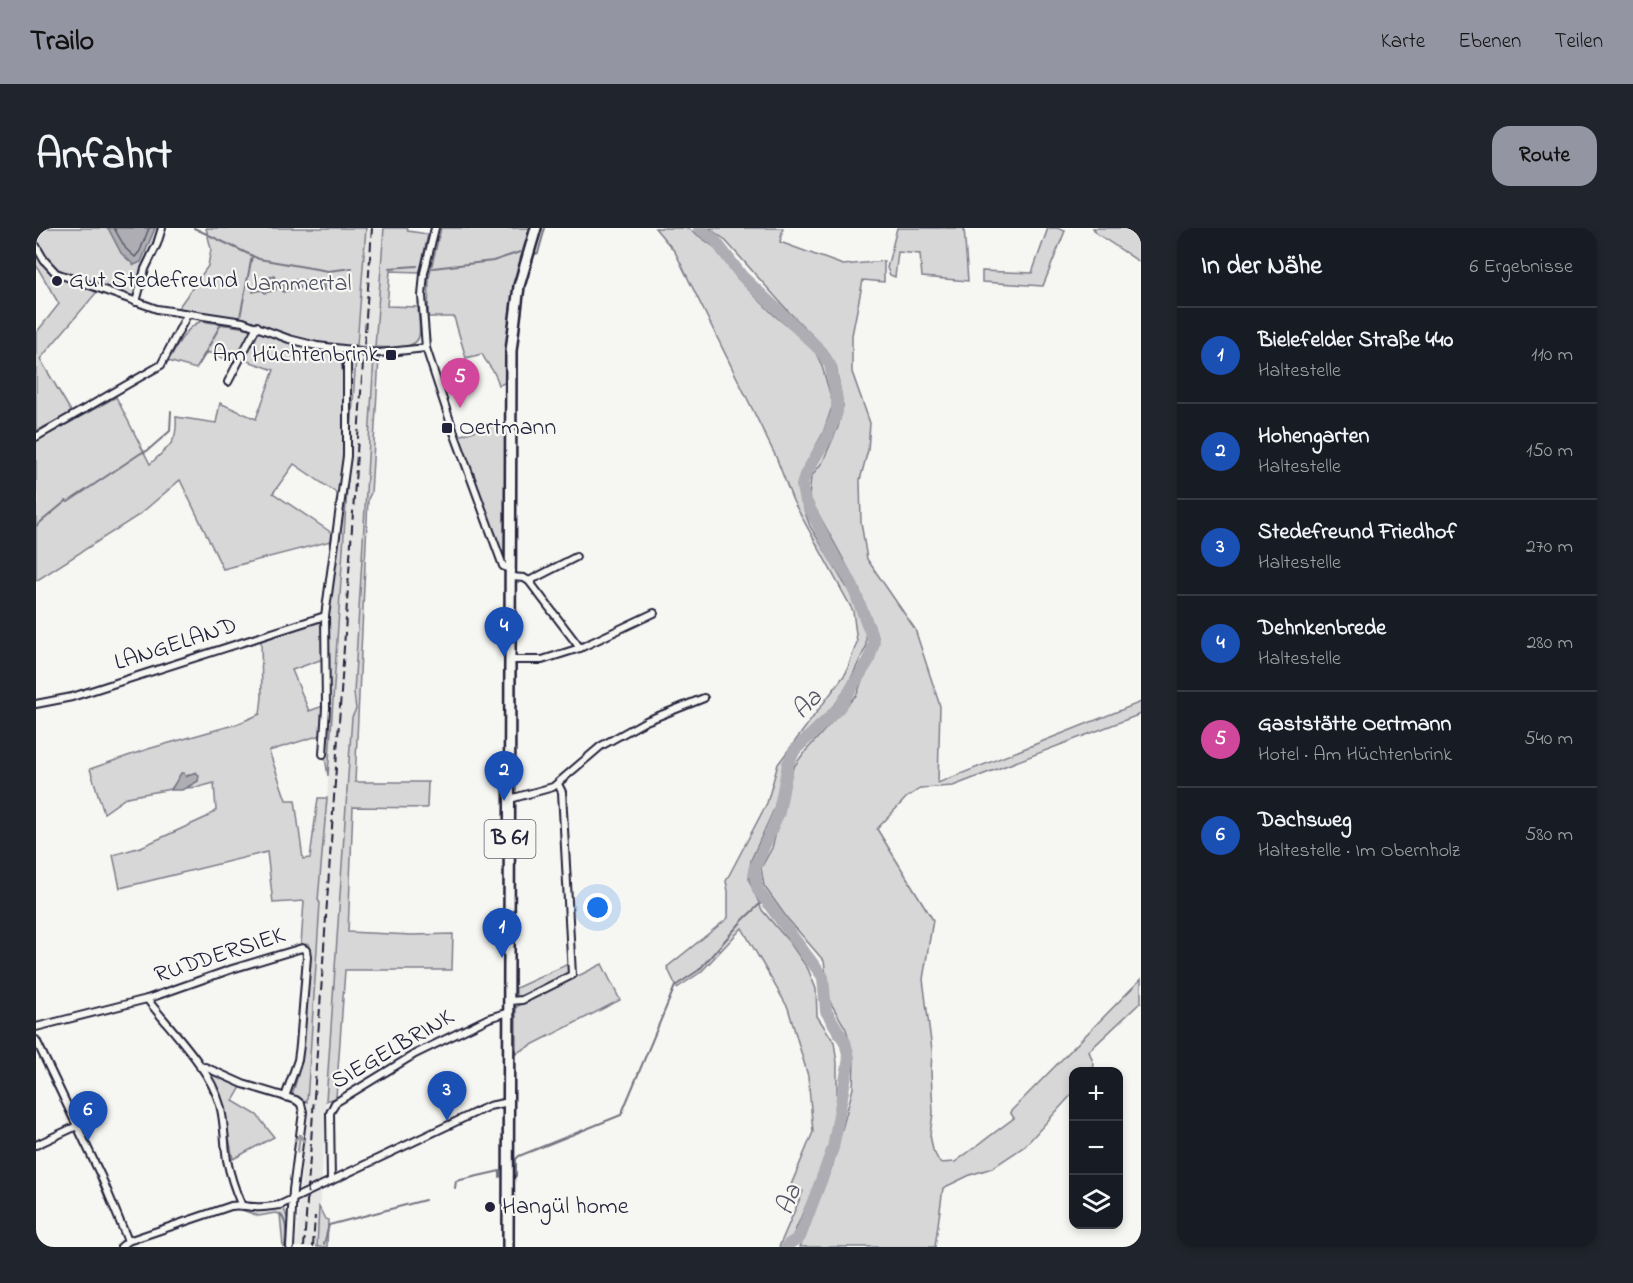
<!DOCTYPE html>
<html lang="de">
<meta charset="utf-8">
<style>
:root{--surface:#171b24;--page:#20242c;--text:#f1f3f6;--muted:#9ea1a6;--line:#363941;--accent:#9495a2}
body{margin:0;font-family:"Indie Flower",sans-serif;background:var(--page);color:var(--text)}
.controls{position:absolute;right:18px;bottom:18px;display:grid;overflow:hidden;border-radius:12px;box-shadow:0 3px 9px #0003}
.controls button{width:54px;height:54px;display:grid;place-items:center;padding:0;border:0;border-bottom:2px solid var(--line);background:var(--surface);color:var(--text);font:30px sans-serif}
.you{position:absolute;left:562px;top:680px;width:21px;height:21px;margin:-15px;border:4px solid #fff;border-radius:50%;background:#1a73e8;box-shadow:0 0 0 9px #1a73e833}
.badge{display:grid;place-items:center;width:39px;height:39px;border-radius:50%;background:var(--accent);color:#fff;font-size:20px;font-weight:700}
.pin{position:absolute;translate:-50% -50px;filter:drop-shadow(0 2px 3px #0008)}
.pin::after{content:'';position:absolute;top:32px;width:21px;height:18px;background:inherit;clip-path:polygon(0 0,100% 0,50% 100%)}
.list{margin:0;padding:0;list-style:none}
h2{display:flex;justify-content:space-between;align-items:center;height:78px;margin:0;padding:0 24px;font-size:26px}
h2 small{font-size:20px;font-weight:400;color:var(--muted)}
.list li{display:grid;grid-template-columns:39px 1fr auto;gap:18px;align-items:center;box-sizing:border-box;height:96px;padding:0 24px;border-top:2px solid var(--line)}
.list b{display:block;font-size:22px;white-space:nowrap}
.list p{margin:0;font-size:20px;white-space:nowrap;color:var(--muted)}
.list em{font-size:20px;font-style:normal;color:var(--muted)}
.icon{flex:none;width:33px;height:33px;fill:none;stroke:currentColor;stroke-width:2;stroke-linecap:round;stroke-linejoin:round}
.map{position:relative;flex:none;width:1105px;height:1019px;overflow:hidden;border-radius:18px}
header{display:flex;align-items:center;gap:36px;box-sizing:border-box;height:84px;padding:0 30px;background:var(--accent);color:#111}
header strong{font-size:28px}
nav{display:flex;gap:33px;margin-inline-start:auto;font-size:21px}
.intro{display:flex;align-items:center;justify-content:space-between;box-sizing:border-box;height:144px;padding:0 36px}
h1{margin:0;font-size:42px}
.button{padding:15px 27px;border-radius:18px;background:var(--accent);color:#111;font-size:21px;font-weight:700}
main{display:flex;gap:36px;padding:0 36px}
aside{flex:1;background:var(--surface);border-radius:18px;box-shadow:0 3px 9px #0003}
.map>svg:first-child{display:block}
.built{fill:#e6e6e4}
.green{fill:#d7d7d7;stroke:#7c7c89;stroke-width:1.5}
.water{fill:#adadb3;stroke:#757583;stroke-width:1.5}
.lines{fill:none;stroke-linecap:round;stroke-linejoin:round}
.shore{stroke:#5a5a6b;stroke-width:1.5}
.stream{stroke:#757583;stroke-width:2}
.river{stroke:#adadb3;stroke-width:12}
.street-casing{stroke:#22223b;stroke-width:10}
.primary-casing{stroke:#22223b;stroke-width:14}
.street{stroke:#f6f6f2;stroke-width:6}
.primary{stroke:#f6f6f2;stroke-width:9}
.rail{stroke:#22223b;stroke-width:2;stroke-dasharray:9 4.5;stroke-linecap:butt}
.oneway{stroke:#9797a0}
.poi-dot{fill:#22223b;stroke:#f6f6f2;stroke-width:2}
.labels{text-anchor:middle;dominant-baseline:central;stroke-width:4.5;stroke-linejoin:round;paint-order:stroke}
.shield{fill:#f6f6f2;stroke:#626272;stroke-width:1.5}
.shield-label{font-size:22px;font-weight:bold;fill:#22223b}
.poi-label{font-size:24px;fill:#22223b;stroke:#f6f6f2;text-anchor:start}
.park-label{font-size:24px;fill:#4f4f62;stroke:#f6f6f2}
.street-label{font-size:24px;fill:#22223b;stroke:#f6f6f2}
.water-label{font-size:26px;font-style:italic;fill:#535365;stroke:#f6f6f2}
</style>
<header>
<strong>Trailo</strong>
<nav><a>Karte</a><a>Ebenen</a><a>Teilen</a></nav>
</header>
<div class="intro"><h1>Anfahrt</h1><a class="button">Route</a></div>
<main>
<div class="map">
<svg width="1105" height="1019" viewBox="0 0 1105 1019">
<rect width="100%" height="100%" fill="#f6f6f2"/>
<filter id="ink" filterUnits="userSpaceOnUse"><feTurbulence type="fractalNoise" baseFrequency=".0167" numOctaves="2"/><feDisplacementMap in="SourceGraphic" scale="12" xChannelSelector="R" yChannelSelector="G"/><feConvolveMatrix kernelMatrix="1 2 1 2 8 2 1 2 1" color-interpolation-filters="sRGB"/></filter>
<g filter="url(#ink)">
<!-- built -->
<polygon class="built" points="330,0 348,0 318,465 320,482 316,489 281,1019 260,1019 284,676 282,672 291,570"/>
<!-- green -->
<g class="green">
<polygon points="0,0 122,0 116,18 104,42 99,69 65,59 4,131 36,185 0,203 0,105 23,76 0,37"/>
<polygon points="170,0 330,0 321,117 317,117 313,121 254,108 222,96 140,83 172,38 175,21"/>
<path d="M348,0H371L372,3L392,6L384,44L354,43L351,78L382,79C382,88 385,100 383,108C380,123 350,120 339,119Z"/>
<path d="M405,0H496L477,65L470,115L471,154L463,157C459,141 452,139 446,126L430,130L418,89H392L393,49Z"/>
<polygon points="619,0 652,0 678,19 701,50 738,87 778,121 786,138 797,176 787,205 765,245 763,267 774,298 817,370 830,404 830,419 807,467 751,529 738,581 715,632 713,652 726,682 754,715 772,741 780,761 781,788 798,814 801,835 801,880 795,913 784,945 756,1010 749,1019 743,1019 767,963 755,957 777,904 772,848 752,780 706,700 665,744 641,760 631,739 692,690 692,663 690,653 731,575 742,536 810,445 821,414 817,383 757,273 740,229 639,24"/>
<polygon points="673,0 747,0 744,14 807,37 848,33 848,54 827,52 816,107 816,144 834,195 832,222 824,252 825,294 831,331 879,401 904,478 902,555 1105,474 1105,486 917,558 885,560 870,570 841,601 897,692 887,751 896,822 895,844 897,885 894,907 897,922 904,935 919,934 978,890 974,884 1105,751 1105,774 1053,823 1058,837 1056,843 1038,844 1037,865 989,918 956,940 934,947 907,960 899,1019 764,1019 797,936 817,860 818,831 810,801 794,774 788,733 751,690 728,658 725,640 736,620 757,540 767,526 821,466 842,409 821,356 773,269 775,249 787,233 802,199 807,178 800,138 790,121 753,84 688,11"/>
<polygon points="861,0 928,0 932,53 886,49 884,26 862,24 859,49 854,47 851,40"/>
<polygon points="1012,0 1021,0 1029,3 1007,58 946,54 946,43 996,45"/>
<polygon points="1057,0 1105,0 1105,35 1060,5"/>
<path d="M165,93L210,100L257,116L304,127L309,160L308,229L302,266L258,236L237,265L296,305L295,313L187,341L144,252L103,287L0,353V213L80,169L114,236C132,219 142,216 140,189L180,195L184,175L220,191L238,142L206,131L199,135L171,124L160,141L132,133C142,117 148,101 165,93Z"/>
<polygon points="320,129 314,221 313,134"/>
<polygon points="338,129 343,130 335,265 332,271 319,554 392,554 391,580 317,579 312,704 376,707 417,706 416,742 309,742 300,870 290,873 316,489 320,481 318,465"/>
<polygon points="457,197 472,201 470,332 468,333 422,208"/>
<polygon points="313,232 292,548 289,529 291,475 290,402 306,267"/>
<polygon points="281,393 287,397 287,431 256,442 273,483 287,478 285,507 233,523 250,572 259,572 267,631 274,630 282,570 291,570 282,672 284,675 271,874 256,868 266,833 273,716 265,717 268,673 237,675 231,624 84,660 77,627 105,619 171,589 180,582 178,555 163,559 150,560 162,553 157,545 142,552 135,561 91,569 68,585 54,541 112,521 201,496 224,486 226,469 225,411"/>
<polygon points="534,735 535,745 487,769 480,769 480,760"/>
<polygon points="566,736 584,772 480,825 480,779"/>
<polygon points="177,845 205,859 197,873 221,887 238,909 197,931 187,878 175,852"/>
<polygon points="283,979 289,991 292,992 291,1019 281,1019"/>
<polygon points="200,980 248,981 252,992 251,1019 247,1019 244,986 239,985 223,988"/>
</g>
<!-- water -->
<g class="water">
<polygon points="72,0 119,0 105,34 98,37 85,25"/>
<polygon points="238,48 242,55 240,62 229,65 226,62 217,64 216,61 222,59 227,51"/>
<polygon points="248,52 262,52 264,60 247,64 246,54"/>
<polygon points="268,52 273,53 274,60 277,52 288,55 288,62 276,63 274,60 267,61 266,53"/>
<polygon points="160,544 163,548 162,553 146,562 135,562 145,545 148,545 150,549"/>
</g>
<g class="lines">
<!-- shore -->
<polyline class="shore" points="78,0 90,21 99,29 104,23 113,0"/>
<!-- stream -->
<g class="stream">
<polyline points="158,0 223,31 292,43 316,40"/>
<polyline points="496,27 502,25 509,0"/>
<polyline points="353,40 381,38"/>
<polyline points="397,40 457,33 484,24"/>
<polyline points="204,89 216,28"/>
<polyline points="163,136 185,96 202,98"/>
<polyline points="0,298 30,273 32,274 105,225 111,223 134,203 135,183"/>
<polyline points="477,949 480,948 480,931 483,928 585,887 639,758 663,742 706,693 729,671"/>
<polyline points="419,960 420,953 464,943 464,949"/>
<path d="M244,986C252,993 250,1008 249,1019"/>
<polyline points="288,1016 293,997 389,972"/>
</g>
<!-- river -->
<polyline class="river" points="663,0 678,11 706,48 784,122 794,137 801,172 801,184 791,210 769,247 766,258 768,269 796,325 815,354 838,414 833,432 803,480 759,522 752,536 743,584 718,642 722,662 787,749 790,783 809,814 813,830 797,920 764,1009 753,1016 751,1019"/>
<!-- street casing -->
<g class="street-casing">
<g id="street">
<polyline points="399,0 388,45 386,68 390,120 416,199 467,338 475,342"/>
<polyline points="0,18 8,32 20,45 121,81 207,94 253,111 281,118 343,125 390,120"/>
<polyline points="100,74 109,41 121,16 126,0"/>
<polyline points="192,154 221,98"/>
<polyline points="0,209 125,137 151,87"/>
<polyline points="475,349 488,350 493,353 544,420"/>
<polyline points="493,353 540,329"/>
<polyline points="475,432 506,432 544,420 618,385"/>
<polyline points="0,476 36,469 289,388 311,228 311,122"/>
<polyline points="287,526 290,480 289,388"/>
<polyline points="474,571 517,559 565,518 610,493 668,470"/>
<path d="M111,771C135,802 174,840 184,877C189,895 188,914 191,932C194,947 199,962 205,976"/>
<polyline points="473,773 486,772 536,747 526,564 522,556"/>
<polyline points="0,799 111,771 196,741 266,720 270,722 271,729 264,817 262,832 249,869"/>
<polyline points="0,812 65,948 92,1013"/>
<polyline points="164,839 169,839 207,856 260,872 265,876 267,884 257,962 254,1019"/>
<polyline points="0,917 41,898"/>
<polyline points="295,953 294,885 299,875 379,826 453,790 473,784"/>
<path d="M85,1019L92,1013L195,978C204,976 210,979 219,979C228,980 236,978 244,977L453,878L473,874"/>
</g>
</g>
<!-- primary casing -->
<g class="primary-casing">
<polyline id="primary" points="472,1019 475,123 483,58 500,0"/>
</g>
<!-- street -->
<use href="#street" class="street"/>
<!-- primary -->
<use href="#primary" class="primary"/>
<!-- rail -->
<g class="rail">
<polyline points="268,1019 336,0"/>
<polyline points="277,1019 279,988"/>
</g>
</g>
<!-- one-way arrows -->
<defs><path id="oneway-shaft" d="M-6 0H5M1.5-3L5.5 0L1.5 3" fill="none" stroke-width="1.6" stroke-linecap="round" stroke-linejoin="round" transform="scale(1.5)"/></defs>
<use class="oneway" href="#oneway-shaft" transform="translate(263 915) rotate(-83)"/>
</g>
<!-- markers -->
<g class="poi-dot">
<circle cx="21" cy="53" r="6"/>
<rect x="349" y="121" width="12" height="12" rx="3"/>
<rect x="405" y="194" width="12" height="12" rx="3"/>
<circle cx="454" cy="979" r="6"/>
</g>
<g class="labels">
<!-- shield labels -->
<rect class="shield" x="448.5" y="592" width="51" height="38" rx="4.5"/>
<g class="shield-label">
<text x="474" y="611">B 61</text>
</g>
<!-- poi labels -->
<g class="poi-label">
<text x="33" y="53">Gut Stedefreund</text>
<text x="343" y="127" text-anchor="end">Am Hüchtenbrink</text>
<text x="423" y="200">Oertmann</text>
<text x="466" y="979">Hangül home</text>
</g>
<!-- park labels -->
<g class="park-label">
<text x="263" y="56">Jammertal</text>
</g>
<!-- street labels -->
<g class="street-label">
<text transform="translate(140 417) rotate(-18)">LANGELAND</text>
<text transform="translate(184 728) rotate(-18)">RUDDERSIEK</text>
<text transform="translate(357 822) rotate(-30)">SIEGELBRINK</text>
</g>
<!-- water labels -->
<g class="water-label">
<text transform="translate(772 477) rotate(-46)">Aa</text>
<text transform="translate(754 972) rotate(-70)">Aa</text>
</g>
</g>
</svg>
<div class="controls">
<button>+</button>
<button>−</button>
<button><svg class="icon" aria-label="layers" viewBox="0 0 24 24"><path d="M12 4l9 5-9 5-9-5zM3 14l9 5 9-5"/></svg></button>
</div>
<div class="you"></div>
<div class="pin badge" style="left:466px;top:730px;background:#1a4fb4">1</div>
<div class="pin badge" style="left:468px;top:573px;background:#1a4fb4">2</div>
<div class="pin badge" style="left:411px;top:893px;background:#1a4fb4">3</div>
<div class="pin badge" style="left:468px;top:429px;background:#1a4fb4">4</div>
<div class="pin badge" style="left:424px;top:180px;background:#d1479c">5</div>
<div class="pin badge" style="left:52px;top:913px;background:#1a4fb4">6</div>
</div>
<aside>
<h2>In der Nähe<small>6 Ergebnisse</small></h2>
<ul class="list">
<li><span class="badge" style="background:#1a4fb4">1</span><div><b>Bielefelder Straße 440</b><p>Haltestelle</p></div><em>110 m</em></li>
<li><span class="badge" style="background:#1a4fb4">2</span><div><b>Hohengarten</b><p>Haltestelle</p></div><em>150 m</em></li>
<li><span class="badge" style="background:#1a4fb4">3</span><div><b>Stedefreund Friedhof</b><p>Haltestelle</p></div><em>270 m</em></li>
<li><span class="badge" style="background:#1a4fb4">4</span><div><b>Dehnkenbrede</b><p>Haltestelle</p></div><em>280 m</em></li>
<li><span class="badge" style="background:#d1479c">5</span><div><b>Gaststätte Oertmann</b><p>Hotel · Am Hüchtenbrink</p></div><em>540 m</em></li>
<li><span class="badge" style="background:#1a4fb4">6</span><div><b>Dachsweg</b><p>Haltestelle · Im Obernholz</p></div><em>580 m</em></li>
</ul>
</aside>
</main>
